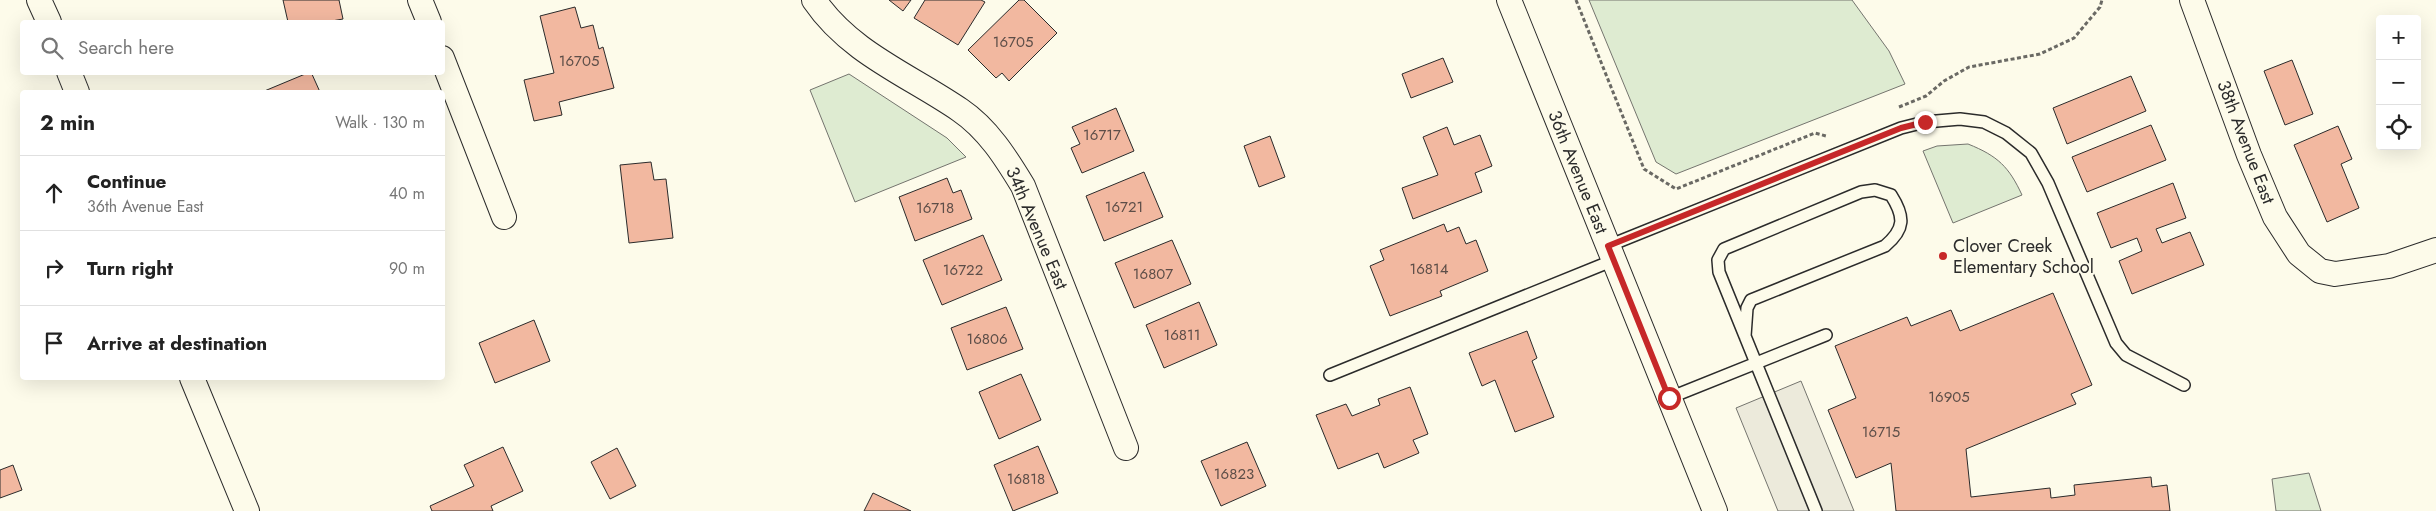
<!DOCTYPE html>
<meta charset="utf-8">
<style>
:root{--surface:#fff;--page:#f2f2f2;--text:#222;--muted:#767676;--line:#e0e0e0}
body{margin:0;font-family:Jost,sans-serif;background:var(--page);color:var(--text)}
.controls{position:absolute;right:15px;top:15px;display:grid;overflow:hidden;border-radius:5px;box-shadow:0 5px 20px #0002}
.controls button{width:45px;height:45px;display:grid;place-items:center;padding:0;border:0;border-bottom:1px solid var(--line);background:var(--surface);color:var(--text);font:25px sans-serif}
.stop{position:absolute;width:15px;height:15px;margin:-11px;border:4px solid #c62828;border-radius:50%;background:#fff}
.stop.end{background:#c62828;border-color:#fff;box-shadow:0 1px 5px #0008}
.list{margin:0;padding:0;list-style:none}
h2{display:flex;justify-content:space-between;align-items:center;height:65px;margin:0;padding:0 20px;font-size:21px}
h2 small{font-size:16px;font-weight:400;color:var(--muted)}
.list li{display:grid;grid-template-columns:32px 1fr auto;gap:15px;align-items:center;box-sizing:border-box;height:75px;padding:0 20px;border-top:1px solid var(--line)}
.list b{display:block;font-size:19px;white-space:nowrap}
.list p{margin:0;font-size:16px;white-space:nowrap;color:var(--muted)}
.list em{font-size:16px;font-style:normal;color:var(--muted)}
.icon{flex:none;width:28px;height:28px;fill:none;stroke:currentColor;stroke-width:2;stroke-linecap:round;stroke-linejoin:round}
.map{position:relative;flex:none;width:2436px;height:511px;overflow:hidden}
.search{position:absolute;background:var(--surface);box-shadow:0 5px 20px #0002;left:20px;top:20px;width:425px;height:55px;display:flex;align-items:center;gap:12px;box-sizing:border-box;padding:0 18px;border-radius:5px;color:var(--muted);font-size:19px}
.panel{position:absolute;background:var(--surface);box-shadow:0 5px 20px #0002;left:20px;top:90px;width:425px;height:290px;border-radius:5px}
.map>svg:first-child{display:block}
.green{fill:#deebd1;stroke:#74746e}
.parking{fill:#eceadb;stroke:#74746e}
.building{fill:#f2b8a0;stroke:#2b2b2b}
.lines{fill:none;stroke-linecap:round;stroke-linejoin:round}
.lane-casing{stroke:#2b2b2b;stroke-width:14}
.street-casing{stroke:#2b2b2b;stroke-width:26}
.path{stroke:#6a6964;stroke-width:3;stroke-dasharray:4 2.5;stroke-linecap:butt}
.lane{stroke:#fdfbea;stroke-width:11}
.street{stroke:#fdfbea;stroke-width:24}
.route{stroke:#c62828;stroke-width:6}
.poi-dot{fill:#c62828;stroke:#fdfbea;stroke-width:2}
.labels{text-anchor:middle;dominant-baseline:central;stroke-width:4;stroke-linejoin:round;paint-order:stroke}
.number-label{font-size:15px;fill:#5d4e48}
.street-label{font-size:18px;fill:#2b2b2b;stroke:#fdfbea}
.poi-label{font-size:18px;fill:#2b2b2b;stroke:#fdfbea;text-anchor:start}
</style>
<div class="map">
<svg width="2436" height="511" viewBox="0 0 2436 511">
<rect width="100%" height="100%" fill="#fdfbea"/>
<!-- green -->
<g class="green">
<polygon points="1589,0 1852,0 1889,51 1905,84 1676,174 1656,162"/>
<polygon points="849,74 947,138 966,157 855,202 810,90"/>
<path d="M1968,144C1998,156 2009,167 2022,195L1953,223L1923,151L1937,146Z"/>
<polygon points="2309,473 2321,511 2276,511 2272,479"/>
</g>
<!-- parking -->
<polygon class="parking" points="1801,381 1854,511 1778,511 1736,408"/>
<!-- building -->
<g class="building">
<polygon points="283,0 339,0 343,19 326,22 288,22"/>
<polygon points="889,0 911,0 903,11"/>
<polygon points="925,0 981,0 985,2 958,45 914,18"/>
<polygon points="1019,0 1024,0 1057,33 1009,81 1002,73 996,78 968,50"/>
<polygon points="575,7 581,28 593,25 599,49 603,47 614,88 559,102 562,115 534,121 524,80 554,73 540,16"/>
<polygon points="1443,58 1453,82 1411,98 1402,74"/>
<polygon points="2292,60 2313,114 2285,125 2264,71"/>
<polygon points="311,72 320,92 262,92 310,72"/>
<polygon points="2131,76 2146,111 2067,144 2053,108"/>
<polygon points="1116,108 1134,151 1082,173 1071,148 1080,144 1072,127"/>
<polygon points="2151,125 2166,160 2087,192 2072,157"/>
<polygon points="2338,126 2352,159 2341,164 2359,208 2327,222 2294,145"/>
<polygon points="1447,127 1454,145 1480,135 1492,166 1475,173 1482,192 1413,219 1402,188 1438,175 1423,137"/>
<polygon points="1270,136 1285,177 1259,187 1244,146"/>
<polygon points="651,162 654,180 666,179 673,238 629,243 620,165"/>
<polygon points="1144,172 1163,217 1104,241 1086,196"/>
<polygon points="947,178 953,193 961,190 972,219 915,241 899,197"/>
<polygon points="2173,183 2186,218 2156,229 2162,243 2190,232 2204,265 2132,294 2119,261 2142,251 2137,238 2111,248 2097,213"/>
<polygon points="1444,224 1447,232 1459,227 1466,244 1476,240 1488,271 1440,291 1442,296 1390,316 1370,266 1384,260 1380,250"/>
<polygon points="983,235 1002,280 942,305 923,260"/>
<polygon points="1172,240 1191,284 1134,308 1115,263"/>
<polygon points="2053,293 2092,385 2071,394 2076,404 1966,449 1971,497 2050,488 2051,498 2075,495 2074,485 2151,477 2152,487 2167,485 2170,511 1896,511 1891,463 1856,478 1828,410 1856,398 1835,346 1907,317 1911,326 1951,310 1960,331"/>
<polygon points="1199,302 1217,345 1164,368 1146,325"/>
<polygon points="1006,307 1023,349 967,370 951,328"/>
<polygon points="534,320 550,361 495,383 479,343"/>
<polygon points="1527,331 1537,358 1532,361 1554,417 1515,432 1495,380 1482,386 1469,353"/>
<polygon points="1021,374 1041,420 999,439 979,392"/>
<polygon points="1410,387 1428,434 1413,440 1419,453 1384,468 1378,453 1338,469 1316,415 1346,404 1352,416 1380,405 1378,399"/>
<polygon points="1247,442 1266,486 1221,506 1201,461"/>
<polygon points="1038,446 1058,493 1013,511 994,465"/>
<polygon points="503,447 523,491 491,506 493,511 432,511 430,506 474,486 464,465"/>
<polygon points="617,448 636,486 610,499 591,462"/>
<polygon points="13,465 22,490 0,498 0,470"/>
<polygon points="873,493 911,511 864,511"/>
</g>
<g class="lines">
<!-- lane casing -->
<g class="lane-casing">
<g id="lane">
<polyline points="1608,246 1901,128 1925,122 1960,119 1984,122 2006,133 2031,153 2048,183 2116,343 2126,355 2184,385"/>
<path d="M1745,336L1747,308L1751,300L1885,246C1905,229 1905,217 1891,195L1875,190L1861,192L1724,249L1718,260L1719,272L1816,511"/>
<polyline points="1330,375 1614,260"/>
<polyline points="1669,398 1826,335"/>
</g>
</g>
<!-- street casing -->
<g class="street-casing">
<g id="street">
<polyline points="39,0 49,22"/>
<polyline points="420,0 429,22"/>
<path d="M814,0C850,53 909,75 960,110C988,129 1006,158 1023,186L1126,448"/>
<polyline points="1509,0 1715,511"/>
<polyline points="2192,0 2249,155 2275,217 2299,254 2320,271 2335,274 2389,266 2436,250"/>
<polyline points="442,58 504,217"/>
<polyline points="69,72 77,92"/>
<polyline points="192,378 247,511"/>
</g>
</g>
<!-- path -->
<g class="path">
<polyline points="1576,0 1644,169 1676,189 1815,133 1826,136"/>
<polyline points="1899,107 1926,96 1944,81 1969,67 2040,54 2074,38 2100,7 2102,0"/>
</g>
<!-- lane -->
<use href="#lane" class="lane"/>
<!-- street -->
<use href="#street" class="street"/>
</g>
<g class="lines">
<!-- route -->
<polyline class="route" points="1669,398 1608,246 1901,128 1925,122"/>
</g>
<!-- markers -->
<circle class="poi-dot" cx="1943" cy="256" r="5"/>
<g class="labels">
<!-- number labels -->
<g class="number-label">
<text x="1013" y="42">16705</text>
<text x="579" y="61">16705</text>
<text x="1102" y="135">16717</text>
<text x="1124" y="207">16721</text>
<text x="935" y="208">16718</text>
<text x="1429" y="269">16814</text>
<text x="963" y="270">16722</text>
<text x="1153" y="274">16807</text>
<text x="1182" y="335">16811</text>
<text x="987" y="339">16806</text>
<text x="1949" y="397">16905</text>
<text x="1881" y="432">16715</text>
<text x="1234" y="474">16823</text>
<text x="1026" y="479">16818</text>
</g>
<!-- street labels -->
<g class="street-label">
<text transform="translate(2246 142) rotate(69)">38th Avenue East</text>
<text transform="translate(1578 172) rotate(68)">36th Avenue East</text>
<text transform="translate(1037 228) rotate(67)">34th Avenue East</text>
</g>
<!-- poi labels -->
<g class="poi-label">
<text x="1953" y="246">Clover Creek<tspan x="1953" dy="21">Elementary School</tspan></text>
</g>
</g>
</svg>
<div class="controls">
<button>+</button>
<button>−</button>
<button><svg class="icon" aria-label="locate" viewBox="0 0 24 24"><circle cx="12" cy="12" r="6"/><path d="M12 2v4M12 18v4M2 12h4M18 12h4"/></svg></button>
</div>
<div class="stop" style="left:1669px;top:398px"></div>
<div class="stop end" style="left:1925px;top:122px"></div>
<div class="search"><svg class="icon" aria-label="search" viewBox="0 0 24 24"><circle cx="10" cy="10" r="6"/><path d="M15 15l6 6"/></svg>Search here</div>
<section class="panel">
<h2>2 min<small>Walk · 130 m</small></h2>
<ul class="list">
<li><svg class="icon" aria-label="ahead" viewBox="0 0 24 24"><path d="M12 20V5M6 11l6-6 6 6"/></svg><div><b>Continue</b><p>36th Avenue East</p></div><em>40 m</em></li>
<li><svg class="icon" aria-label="right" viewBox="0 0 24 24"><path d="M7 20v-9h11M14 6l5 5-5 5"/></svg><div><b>Turn right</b></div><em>90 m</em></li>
<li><svg class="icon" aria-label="arrive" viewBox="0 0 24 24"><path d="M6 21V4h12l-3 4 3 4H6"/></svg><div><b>Arrive at destination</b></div></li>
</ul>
</section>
</div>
